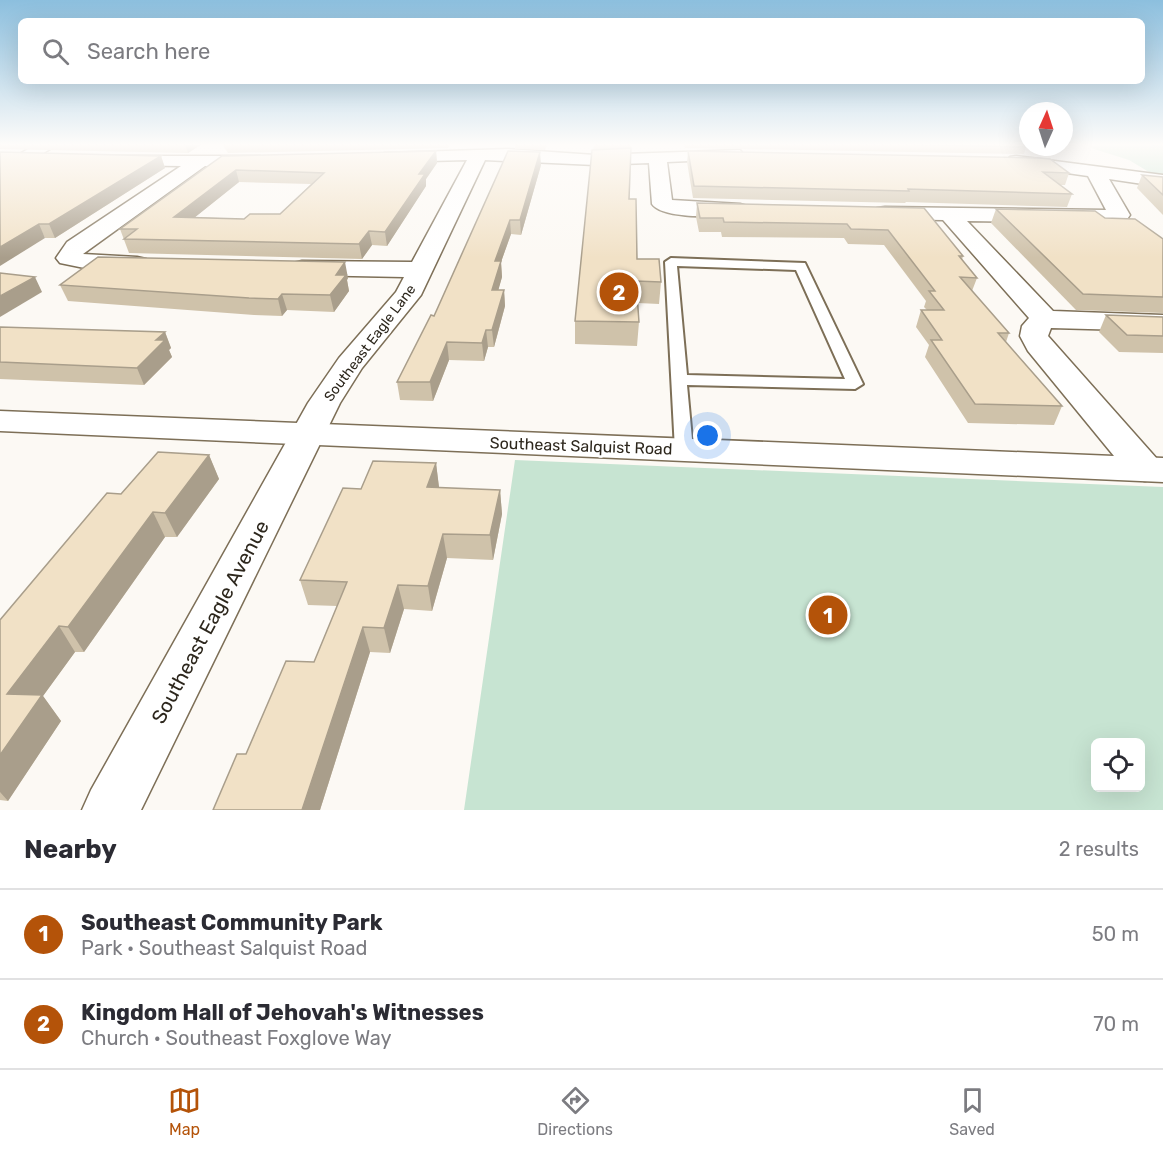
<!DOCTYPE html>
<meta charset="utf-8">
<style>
:root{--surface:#fff;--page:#f7f7f7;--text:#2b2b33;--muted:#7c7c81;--line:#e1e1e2;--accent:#b45309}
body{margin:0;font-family:Rubik,sans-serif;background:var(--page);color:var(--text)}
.controls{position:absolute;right:18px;bottom:18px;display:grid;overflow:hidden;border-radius:9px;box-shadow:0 6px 24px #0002}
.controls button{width:54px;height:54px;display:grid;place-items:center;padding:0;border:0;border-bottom:2px solid var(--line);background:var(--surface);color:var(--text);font:30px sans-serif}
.compass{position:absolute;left:1019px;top:102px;width:54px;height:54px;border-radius:50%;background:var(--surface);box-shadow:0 6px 24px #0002;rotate:3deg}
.you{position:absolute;left:708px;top:436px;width:21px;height:21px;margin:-15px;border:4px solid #fff;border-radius:50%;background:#1a73e8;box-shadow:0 0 0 9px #1a73e833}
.badge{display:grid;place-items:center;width:39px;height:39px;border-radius:50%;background:var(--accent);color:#fff;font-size:20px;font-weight:700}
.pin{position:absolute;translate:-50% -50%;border:3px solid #fff;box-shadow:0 2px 6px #0006}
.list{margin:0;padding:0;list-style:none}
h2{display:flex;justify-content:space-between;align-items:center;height:78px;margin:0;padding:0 24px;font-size:26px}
h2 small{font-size:20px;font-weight:400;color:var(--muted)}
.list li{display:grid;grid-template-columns:39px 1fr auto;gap:18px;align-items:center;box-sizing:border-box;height:90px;padding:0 24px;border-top:2px solid var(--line)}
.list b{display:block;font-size:22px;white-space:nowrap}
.list p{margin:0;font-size:20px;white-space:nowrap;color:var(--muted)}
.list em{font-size:20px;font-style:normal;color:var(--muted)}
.icon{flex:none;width:33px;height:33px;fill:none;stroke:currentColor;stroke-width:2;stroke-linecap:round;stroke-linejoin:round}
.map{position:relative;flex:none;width:1163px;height:810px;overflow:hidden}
.search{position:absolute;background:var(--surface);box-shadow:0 6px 24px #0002;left:18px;right:18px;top:18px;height:66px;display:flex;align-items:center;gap:15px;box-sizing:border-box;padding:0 21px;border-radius:9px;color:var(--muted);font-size:22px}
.sheet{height:258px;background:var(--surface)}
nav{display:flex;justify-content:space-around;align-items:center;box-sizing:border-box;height:84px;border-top:2px solid var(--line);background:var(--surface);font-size:16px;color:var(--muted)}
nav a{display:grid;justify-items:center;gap:3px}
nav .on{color:var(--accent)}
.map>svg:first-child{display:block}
.green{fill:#c7e4d2;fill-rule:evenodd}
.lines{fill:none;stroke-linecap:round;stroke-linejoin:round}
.stream{fill:#a3cfd0;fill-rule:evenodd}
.lane-casing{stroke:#7d6f57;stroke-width:4}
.street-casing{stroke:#7d6f57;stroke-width:3}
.secondary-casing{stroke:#7d6f57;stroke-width:3}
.lane{fill:#fff;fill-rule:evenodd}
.street{fill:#fff;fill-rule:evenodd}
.secondary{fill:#fff;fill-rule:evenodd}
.wall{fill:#cfc2aa;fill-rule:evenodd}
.shaded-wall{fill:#a99e8b}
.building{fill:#f1e1c6;stroke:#a99e8b;stroke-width:1.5;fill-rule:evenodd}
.labels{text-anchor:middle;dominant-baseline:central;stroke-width:5;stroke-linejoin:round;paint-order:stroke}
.far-street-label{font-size:14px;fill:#2d271d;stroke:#fff}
.street-label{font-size:16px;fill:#2d271d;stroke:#fff}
.near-street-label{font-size:20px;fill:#2d271d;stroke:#fff}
</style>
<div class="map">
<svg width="1163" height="810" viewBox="0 0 1163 810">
<rect width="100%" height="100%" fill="#fcf9f4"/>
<!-- green -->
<g class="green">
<polygon points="1095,144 1163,144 1163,176 1154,175 1129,160 1091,148"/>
<path d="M515,460L1163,487V810H464ZM1096,742H1140V788H1096Z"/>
</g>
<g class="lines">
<!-- stream -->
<polygon class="stream" points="1149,144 1163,146 1163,148 1149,145"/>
<!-- lane casing -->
<g class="lane-casing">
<path id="lane" d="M671,258L805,263L863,384L855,389L687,385L693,450L690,454H678L675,450L665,262ZM677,266L796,270L845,379L687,375Z"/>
</g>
<!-- street casing -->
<g class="street-casing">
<g id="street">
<polygon points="37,144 59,144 31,160 19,160 16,156"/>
<path d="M508,149L595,155L740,150L743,154L734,159L667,162L672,200L740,204L747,206L751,210L747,214L740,216C721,216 663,220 652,204L649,163L595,165L485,160L421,295L362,368L340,403L141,810H82L91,790L308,403L339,358L396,292L404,277L302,275L293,273L290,268L293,263L302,261L412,262L467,160L390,162L384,161L381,157L384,153Z"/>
<polygon points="117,156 260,156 269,161 260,166 205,166 83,254 137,257 146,259 149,264 146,269 94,270 60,263 56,258 67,242 181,166 111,165 108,161 111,157"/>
<polygon points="1016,156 1163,175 1163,187 1109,179 1130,215 1125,222 1117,223 967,221 1053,311 1163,315 1163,331 1051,328 1048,336 1158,460 1163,468 1158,478 1145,481 1132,478 1028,351 1020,336 1022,326 1029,318 943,220 885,219 877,218 874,213 877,208 885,207 1106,210 1088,176 1010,165 1007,161 1010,157"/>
</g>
</g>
<!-- secondary casing -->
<g class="secondary-casing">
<polygon id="secondary" points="0,411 1163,458 1163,482 0,431"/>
</g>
<!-- lane -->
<use href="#lane" class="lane"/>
<!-- street -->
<use href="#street" class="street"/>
<!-- secondary -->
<use href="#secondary" class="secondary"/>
</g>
<!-- wall -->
<g class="wall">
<polygon points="0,144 202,144 188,153 0,149"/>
<polygon points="222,144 450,144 448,148 228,153"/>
<polygon points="515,144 547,144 545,150 515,149"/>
<polygon points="594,144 631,144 629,199 637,259 661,282 659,304 638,303 639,322 637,346 575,344 575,321"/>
<polygon points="684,144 1023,144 1026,147 1024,154 685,148"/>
<path d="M436,151L437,163L426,179V186L387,246L372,245L362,259L129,253L120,229L222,156ZM239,182L311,184L280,214L244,219L195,217Z"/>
<polygon points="688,151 1069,173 1065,185 1060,185 1072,194 1067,207 906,202 905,203 693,198 687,162"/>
<polygon points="0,152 161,156 165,168 55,238 45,238"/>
<polygon points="541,165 521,235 511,234 501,262 502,277 498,290 504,290 505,306 494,347 488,347 484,361 449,360 433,401 400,400 397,382 434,316"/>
<polygon points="1142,175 1163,177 1163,215 1137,188"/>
<polygon points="697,203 924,208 963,256 962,260 977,278 972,291 1009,333 1006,342 1062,406 1054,425 968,423 925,357 929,345 916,327 921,310 927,310 924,307 926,301 884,245 848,244 844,238 722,237 721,232 699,232 696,217"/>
<polygon points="996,209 1105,218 1163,239 1163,313 1076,310 991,223"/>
<polygon points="348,278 347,280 349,291 334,312 287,310 282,316 254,315 68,301 60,285"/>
<polygon points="1106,315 1163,317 1163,353 1119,352 1099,332"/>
<polygon points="0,327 165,332 171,348 169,350 172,357 144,385 0,379"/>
<polygon points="209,455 219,479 177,537 165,537 84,652 75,652 43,696 61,721 8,801 0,800 0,620"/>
<polygon points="436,463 439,488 500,490 502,514 493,560 447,558 432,611 404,609 390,653 370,652 320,810 213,810 246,754 314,662 337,606 308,605 300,580 361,489"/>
</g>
<!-- shaded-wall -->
<g class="shaded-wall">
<polygon points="185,144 202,144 188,153"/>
<polygon points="436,151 437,163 426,179 426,186 387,246 385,232 419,174"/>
<polygon points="540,152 541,165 521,235 520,220"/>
<polygon points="161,156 165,168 55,238 49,224"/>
<polygon points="236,170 239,182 179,230 174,217"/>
<polygon points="510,220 511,234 501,262 502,277 494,306 492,290 495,261"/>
<polygon points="39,224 45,238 0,266 0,247"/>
<polygon points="369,231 372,245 362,259 359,244"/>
<polygon points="345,262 348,278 347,280 349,291 334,312 330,295 336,275"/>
<polygon points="35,277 42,292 0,317 0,296"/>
<polygon points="504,290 505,306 494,347 492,330"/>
<polygon points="282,294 287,310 282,316 278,299"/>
<polygon points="486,330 488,347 484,361 482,343"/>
<polygon points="165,332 171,348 169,350 172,357 144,385 137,368 156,340"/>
<polygon points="447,342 449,360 433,401 430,382"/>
<polygon points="209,455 219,479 177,537 165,513"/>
<polygon points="436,463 439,487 431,511 427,487"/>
<polygon points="500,490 502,514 493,560 490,535"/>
<polygon points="153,512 165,537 84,652 68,627"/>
<polygon points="443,534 447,558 432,611 428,586"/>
<polygon points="398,585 404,609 390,653 384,628"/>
<polygon points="59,626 75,652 43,696 61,721 8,801 0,792 0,755 7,694"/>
<polygon points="363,627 370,652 320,810 302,810"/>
</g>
<!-- building -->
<g class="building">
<polygon points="898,144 1023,144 1026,147"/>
<polygon points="631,148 629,199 636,199 637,259 659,259 661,282 636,281 639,322 575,321 592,150"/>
<path d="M436,151L419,174H425L385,232L369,231L359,244L124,239L137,229H120L222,156ZM236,170L324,173L280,214H250L244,219L174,217Z"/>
<polygon points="508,151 540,152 520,220 510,220 495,261 501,261 492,290 504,290 492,330 486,330 482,343 447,342 430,382 397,382 431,315 434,316"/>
<polygon points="688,151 1039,158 1050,159 1069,173 1043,172 1072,194 908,189 909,191 694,186"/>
<polygon points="0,152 161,156 49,224 39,224 0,247"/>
<polygon points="1142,175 1163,177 1163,195"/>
<polygon points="697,203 924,208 963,256 959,256 977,278 960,277 1009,333 998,333 1062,406 975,404 931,340 942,340 921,310 944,310 929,291 935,291 888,230 851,229 847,224 724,222 723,218 700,218"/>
<polygon points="996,209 1095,211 1105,218 1135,219 1163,239 1163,297 1083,294"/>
<polygon points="98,257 345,262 336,275 346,275 330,295 282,294 278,299 249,298 60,285"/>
<polygon points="0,273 35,277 0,296"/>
<polygon points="1106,315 1163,317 1163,336 1127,335"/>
<polygon points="0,327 165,332 156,340 165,340 137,368 0,362"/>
<polygon points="158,452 209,455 165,513 153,512 68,627 59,626 7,694 42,695 0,755 0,620 107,493 121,494"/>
<polygon points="373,461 436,463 427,487 500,490 490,535 443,534 428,586 398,585 384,628 363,627 302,810 213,810 237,754 246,754 286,661 314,662 347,582 300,580 343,488 361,489"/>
</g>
<!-- sky -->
<linearGradient id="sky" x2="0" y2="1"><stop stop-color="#8cbfde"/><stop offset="0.56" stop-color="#fefcfa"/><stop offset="1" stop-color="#fefcfa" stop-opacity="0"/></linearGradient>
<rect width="1163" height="258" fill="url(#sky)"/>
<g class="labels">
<!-- far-street labels -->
<g class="far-street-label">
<text transform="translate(370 343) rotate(-53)">Southeast Eagle Lane</text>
</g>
<!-- street labels -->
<g class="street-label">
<text transform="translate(581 446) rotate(2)">Southeast Salquist Road</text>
</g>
<!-- near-street labels -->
<g class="near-street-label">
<text transform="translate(210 622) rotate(-62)">Southeast Eagle Avenue</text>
</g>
</g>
</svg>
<div class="controls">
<button><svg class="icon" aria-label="locate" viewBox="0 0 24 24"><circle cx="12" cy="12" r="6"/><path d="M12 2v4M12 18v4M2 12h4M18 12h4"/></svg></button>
</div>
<svg class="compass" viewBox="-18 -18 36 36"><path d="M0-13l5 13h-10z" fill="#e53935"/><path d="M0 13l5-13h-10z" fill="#7c7c81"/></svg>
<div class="you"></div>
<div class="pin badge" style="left:828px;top:615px">1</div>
<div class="pin badge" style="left:619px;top:292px">2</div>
<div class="search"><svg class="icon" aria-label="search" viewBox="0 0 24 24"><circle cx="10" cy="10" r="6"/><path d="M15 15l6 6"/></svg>Search here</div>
</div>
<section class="sheet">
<h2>Nearby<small>2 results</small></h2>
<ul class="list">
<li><span class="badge">1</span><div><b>Southeast Community Park</b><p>Park · Southeast Salquist Road</p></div><em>50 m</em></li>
<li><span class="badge">2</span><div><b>Kingdom Hall of Jehovah's Witnesses</b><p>Church · Southeast Foxglove Way</p></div><em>70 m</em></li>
</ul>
</section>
<nav>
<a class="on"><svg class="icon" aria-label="map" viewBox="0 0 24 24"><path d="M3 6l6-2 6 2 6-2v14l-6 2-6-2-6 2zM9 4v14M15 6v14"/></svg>Map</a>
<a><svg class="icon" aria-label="directions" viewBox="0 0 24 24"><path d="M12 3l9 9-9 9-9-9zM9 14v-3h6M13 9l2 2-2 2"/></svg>Directions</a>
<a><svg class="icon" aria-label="saved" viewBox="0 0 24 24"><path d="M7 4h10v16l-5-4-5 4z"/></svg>Saved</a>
</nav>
